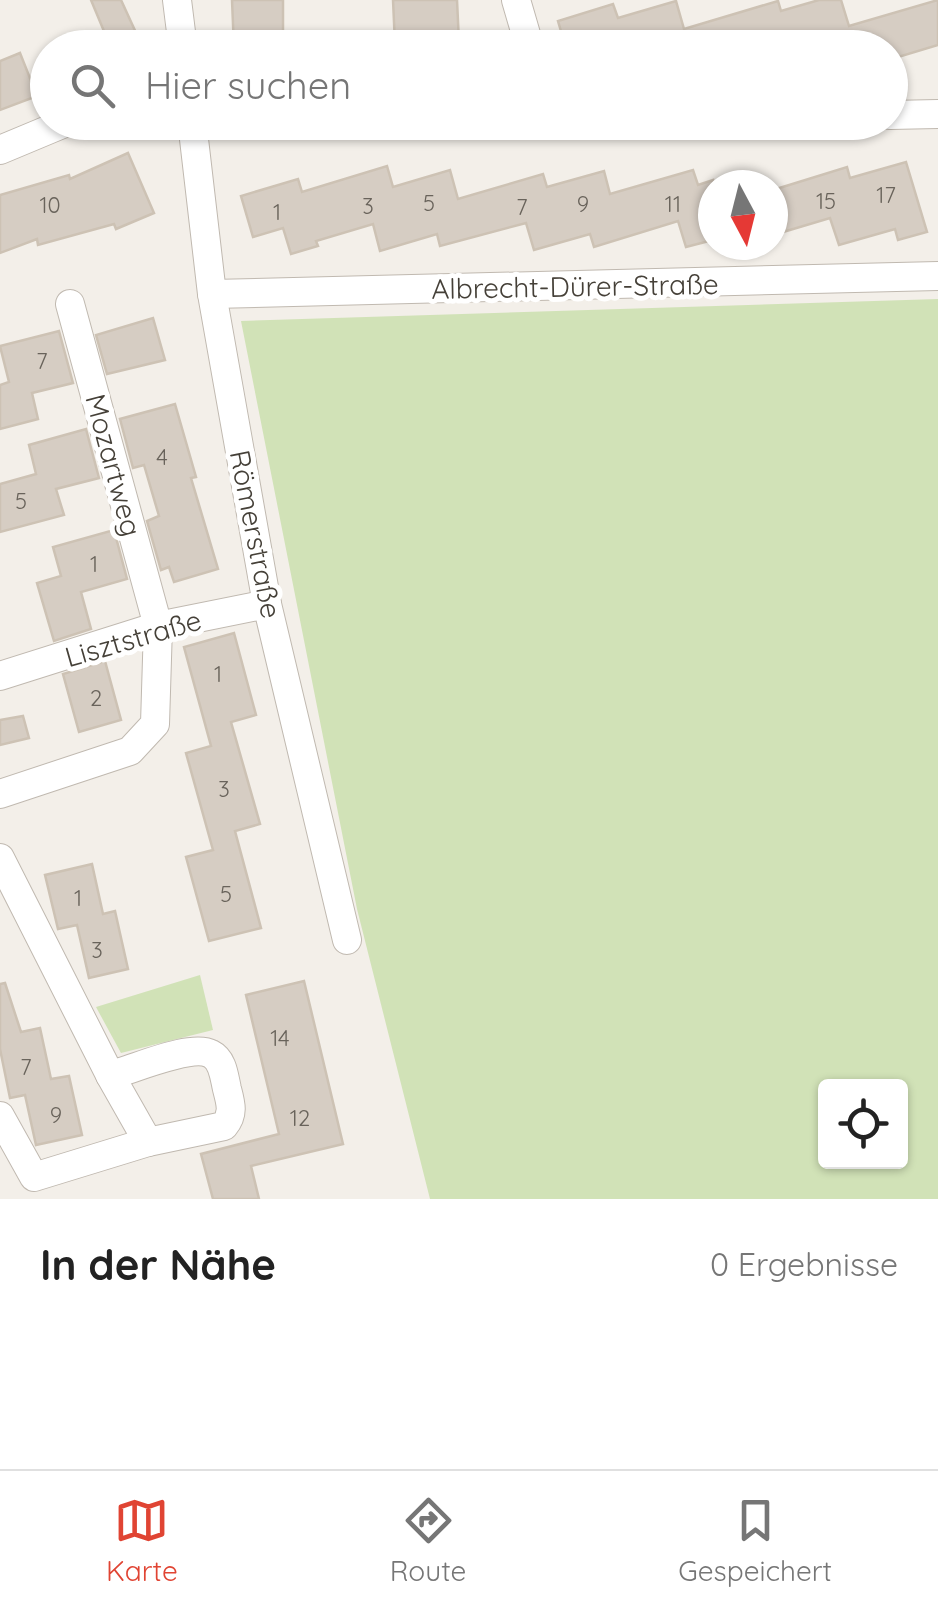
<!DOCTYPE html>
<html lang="de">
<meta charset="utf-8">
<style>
:root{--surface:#fff;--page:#f6f6f6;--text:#222;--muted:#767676;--line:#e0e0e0;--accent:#e04433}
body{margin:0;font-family:Quicksand,sans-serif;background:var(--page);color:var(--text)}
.controls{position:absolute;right:30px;bottom:30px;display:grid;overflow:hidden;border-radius:10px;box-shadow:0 2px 8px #0004}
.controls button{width:90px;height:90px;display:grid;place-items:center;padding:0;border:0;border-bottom:2px solid var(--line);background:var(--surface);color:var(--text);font:50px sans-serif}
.compass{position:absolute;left:698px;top:170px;width:90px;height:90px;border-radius:50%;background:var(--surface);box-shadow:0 2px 8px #0004;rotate:173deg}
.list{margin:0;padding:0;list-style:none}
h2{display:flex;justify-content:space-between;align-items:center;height:130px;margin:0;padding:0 40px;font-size:42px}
h2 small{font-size:32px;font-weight:400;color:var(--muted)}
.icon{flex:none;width:55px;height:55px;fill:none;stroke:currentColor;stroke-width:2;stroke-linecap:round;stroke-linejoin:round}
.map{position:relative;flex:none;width:938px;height:1199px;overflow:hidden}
.search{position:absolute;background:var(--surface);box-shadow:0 2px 8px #0004;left:30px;right:30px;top:30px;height:110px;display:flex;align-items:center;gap:25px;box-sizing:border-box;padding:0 35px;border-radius:55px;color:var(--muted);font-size:38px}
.sheet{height:270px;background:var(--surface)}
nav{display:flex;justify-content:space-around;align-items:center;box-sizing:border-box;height:140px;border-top:2px solid var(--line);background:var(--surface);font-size:28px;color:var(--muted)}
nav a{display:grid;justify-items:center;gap:5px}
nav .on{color:var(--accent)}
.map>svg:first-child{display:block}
.green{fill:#d1e2b7;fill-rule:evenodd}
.building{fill:#d6cdc3;stroke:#cdc2b4;stroke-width:2.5}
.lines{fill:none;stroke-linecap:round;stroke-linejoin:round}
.minor-casing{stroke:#c0b9b0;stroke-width:30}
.minor{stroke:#fff;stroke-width:28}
.labels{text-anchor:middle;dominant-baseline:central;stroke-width:10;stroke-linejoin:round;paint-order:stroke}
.number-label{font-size:22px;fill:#69635b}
.street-label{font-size:28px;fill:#454038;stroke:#fff}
</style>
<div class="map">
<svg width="938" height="1199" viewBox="0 0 938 1199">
<rect width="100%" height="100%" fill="#f3efe9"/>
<!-- green -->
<g class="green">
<path d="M938,299V1199H430L357,909L241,321ZM900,1086V1162H826V1086Z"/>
<polygon points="200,975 213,1030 121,1053 96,1007"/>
</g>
<!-- building -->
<g class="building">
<polygon points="91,0 121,0 143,48 111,48"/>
<polygon points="232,0 283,0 283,48 234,48"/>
<polygon points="393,0 457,0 459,42 395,44"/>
<polygon points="819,0 841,0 849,26 938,0 938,45 895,58 892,48 566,48 558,21 613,4 618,18 676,1 684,29 778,1 781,11"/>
<polygon points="20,53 37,96 0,110 0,61"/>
<polygon points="128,153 154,213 116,229 114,224 38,245 37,239 0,253 0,195 69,175 70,179"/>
<polygon points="906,162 927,232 898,240 895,229 839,245 830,218 773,235 773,190 847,167 850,178"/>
<polygon points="387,166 393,187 450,170 458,199 543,174 547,187 604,171 610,194 693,170 698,185 713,180 713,240 686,247 678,221 594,247 590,234 534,250 526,223 440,246 437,234 380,251 373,224 316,241 318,246 291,254 283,228 253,237 241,196 298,179 302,192"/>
<polygon points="153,318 165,360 107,374 96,335"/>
<polygon points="59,331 73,383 32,393 38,419 0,429 0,385 9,382 0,346"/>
<polygon points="175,404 196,477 191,478 218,569 174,582 169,567 161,570 147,521 159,516 144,465 133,468 120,419"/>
<polygon points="86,429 99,478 56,489 64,515 0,532 0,484 36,474 29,445"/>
<polygon points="114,530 127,579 81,592 91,629 54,641 37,583 61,576 53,547"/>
<polygon points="234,633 256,715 231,722 260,824 235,831 261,928 209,941 186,857 213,850 186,753 211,746 184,647"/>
<polygon points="105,661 121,720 79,732 63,674"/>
<polygon points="23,716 29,738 0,745 0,720"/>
<polygon points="92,864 103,914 115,911 128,969 89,978 77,925 58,929 45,875"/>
<polygon points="304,981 343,1144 251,1166 259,1199 213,1199 201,1154 279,1134 246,995"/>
<polygon points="5,983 21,1032 40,1028 51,1079 69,1076 82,1135 36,1145 25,1095 10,1098 0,1049 0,984"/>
</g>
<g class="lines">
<!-- minor casing -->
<g class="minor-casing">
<g id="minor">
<polyline points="177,0 183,48"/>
<polyline points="516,0 530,48"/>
<polyline points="890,115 938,114"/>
<polyline points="192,122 212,294 267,604 347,940"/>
<polyline points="0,150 67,122"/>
<polyline points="212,294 938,276"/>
<polyline points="0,676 158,626 267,604"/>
<polyline points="0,794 130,751 155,724 158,626 70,304"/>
<polyline points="0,858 110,1075 148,1142"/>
<path d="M0,1116L34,1177L148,1142L224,1126C234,1114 231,1104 227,1089C224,1076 223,1060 211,1054C191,1043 133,1070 110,1075"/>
</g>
</g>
<!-- minor -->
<use href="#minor" class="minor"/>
</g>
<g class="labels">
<!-- number labels -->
<g class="number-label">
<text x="886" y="195">17</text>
<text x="826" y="201">15</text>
<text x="429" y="203">5</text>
<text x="583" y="204">9</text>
<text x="673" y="204">11</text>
<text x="50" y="205">10</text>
<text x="368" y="206">3</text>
<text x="522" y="207">7</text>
<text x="277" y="212">1</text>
<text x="42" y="361">7</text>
<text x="162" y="457">4</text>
<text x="21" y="501">5</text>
<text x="94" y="564">1</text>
<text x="218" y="674">1</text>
<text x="96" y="698">2</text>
<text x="224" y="789">3</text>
<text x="226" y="894">5</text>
<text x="78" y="898">1</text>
<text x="97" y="950">3</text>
<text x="280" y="1038">14</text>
<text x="26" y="1067">7</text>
<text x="56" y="1115">9</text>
<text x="300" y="1118">12</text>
</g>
<!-- street labels -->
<g class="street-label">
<text transform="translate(575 286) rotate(-1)">Albrecht-Dürer-Straße</text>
<text transform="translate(114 465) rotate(75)">Mozartweg</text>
<text transform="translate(256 534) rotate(79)">Römerstraße</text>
<text transform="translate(133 638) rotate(-16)">Lisztstraße</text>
</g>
</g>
</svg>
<div class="controls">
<button><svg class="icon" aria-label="locate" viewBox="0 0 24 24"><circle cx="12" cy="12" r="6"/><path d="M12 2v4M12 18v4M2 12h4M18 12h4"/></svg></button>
</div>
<svg class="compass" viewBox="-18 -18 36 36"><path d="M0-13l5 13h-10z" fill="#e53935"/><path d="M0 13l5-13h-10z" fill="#767676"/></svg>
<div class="search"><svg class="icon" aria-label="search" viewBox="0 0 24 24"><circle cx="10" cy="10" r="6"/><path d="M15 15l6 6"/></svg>Hier suchen</div>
</div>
<section class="sheet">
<h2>In der Nähe<small>0 Ergebnisse</small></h2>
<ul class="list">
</ul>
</section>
<nav>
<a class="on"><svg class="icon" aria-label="map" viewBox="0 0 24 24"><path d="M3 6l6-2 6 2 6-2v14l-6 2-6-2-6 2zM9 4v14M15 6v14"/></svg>Karte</a>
<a><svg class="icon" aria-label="directions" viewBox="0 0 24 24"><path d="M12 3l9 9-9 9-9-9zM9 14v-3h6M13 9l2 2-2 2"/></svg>Route</a>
<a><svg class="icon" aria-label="saved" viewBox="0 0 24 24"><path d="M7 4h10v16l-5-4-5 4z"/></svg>Gespeichert</a>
</nav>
